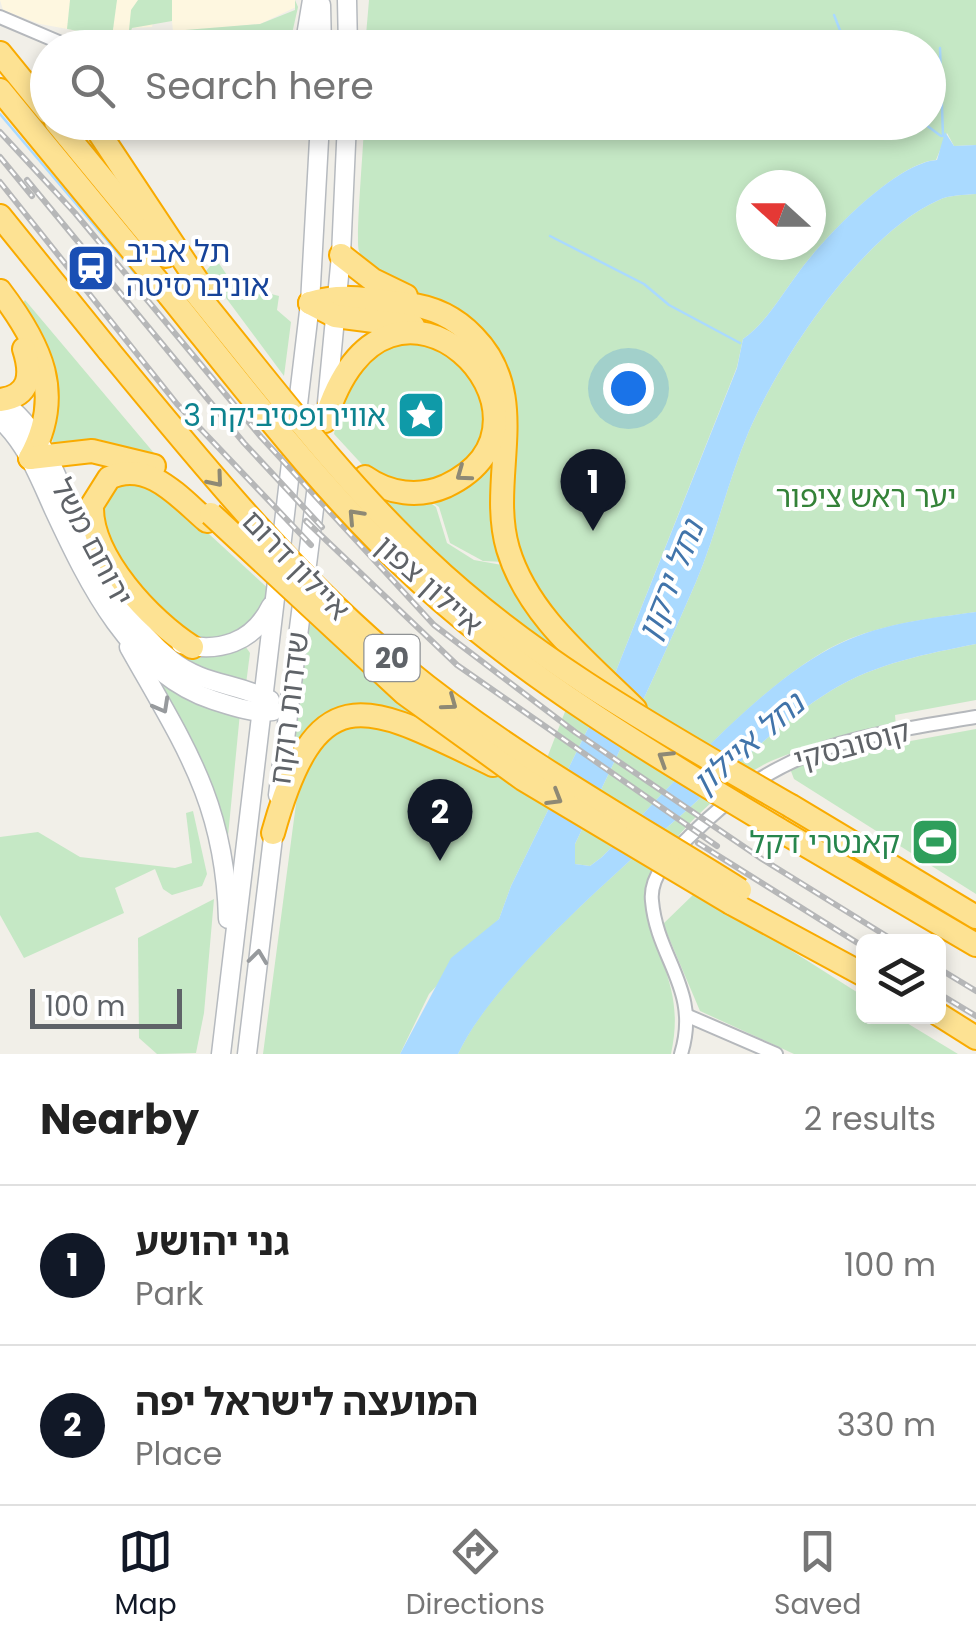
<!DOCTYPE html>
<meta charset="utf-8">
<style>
:root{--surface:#fff;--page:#f2f2f2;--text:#222;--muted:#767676;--line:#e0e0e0;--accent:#111827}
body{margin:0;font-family:Poppins,"Noto Sans Hebrew",sans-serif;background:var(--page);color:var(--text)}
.controls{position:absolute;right:30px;bottom:30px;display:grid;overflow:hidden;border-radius:15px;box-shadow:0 5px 15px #0003}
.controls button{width:90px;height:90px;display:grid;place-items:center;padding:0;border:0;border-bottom:2px solid var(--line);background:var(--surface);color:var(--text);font:50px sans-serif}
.compass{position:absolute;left:736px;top:170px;width:90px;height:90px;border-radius:50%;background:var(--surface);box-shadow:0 5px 15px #0003;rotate:291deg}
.scale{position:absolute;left:30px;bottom:25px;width:152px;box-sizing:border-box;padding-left:10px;border:5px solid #5f6368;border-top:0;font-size:28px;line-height:35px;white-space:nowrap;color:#5f6368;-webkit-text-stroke:8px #fff;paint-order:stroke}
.you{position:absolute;left:628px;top:388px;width:35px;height:35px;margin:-25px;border:8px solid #fff;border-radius:50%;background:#1a73e8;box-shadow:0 0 0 15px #1a73e833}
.badge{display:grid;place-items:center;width:65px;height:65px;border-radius:50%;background:var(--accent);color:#fff;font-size:32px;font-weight:700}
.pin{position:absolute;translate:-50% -82px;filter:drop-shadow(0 2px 5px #0008)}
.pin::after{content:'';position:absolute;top:52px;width:35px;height:30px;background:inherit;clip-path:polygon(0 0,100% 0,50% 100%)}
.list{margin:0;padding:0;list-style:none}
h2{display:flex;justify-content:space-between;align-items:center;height:130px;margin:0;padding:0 40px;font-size:42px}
h2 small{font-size:32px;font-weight:400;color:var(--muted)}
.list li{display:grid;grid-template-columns:65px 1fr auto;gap:30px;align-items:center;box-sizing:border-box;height:160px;padding:0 40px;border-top:2px solid var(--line)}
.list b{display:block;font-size:38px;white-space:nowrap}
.list p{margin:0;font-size:32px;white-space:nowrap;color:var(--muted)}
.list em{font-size:32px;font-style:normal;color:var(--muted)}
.icon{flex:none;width:55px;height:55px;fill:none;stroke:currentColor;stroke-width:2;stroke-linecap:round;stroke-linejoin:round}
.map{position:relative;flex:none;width:976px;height:1054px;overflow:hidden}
.search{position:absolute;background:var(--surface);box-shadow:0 5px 15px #0003;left:30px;right:30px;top:30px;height:110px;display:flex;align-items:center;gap:25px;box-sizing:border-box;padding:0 35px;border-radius:55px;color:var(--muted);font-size:38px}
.sheet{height:450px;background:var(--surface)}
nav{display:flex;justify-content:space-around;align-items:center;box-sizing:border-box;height:140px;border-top:2px solid var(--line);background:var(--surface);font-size:28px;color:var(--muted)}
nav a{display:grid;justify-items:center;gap:5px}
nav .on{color:var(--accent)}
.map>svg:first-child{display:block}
.commercial{fill:#fef7e0}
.green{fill:#c5e8c5;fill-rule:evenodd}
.water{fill:#aadaff}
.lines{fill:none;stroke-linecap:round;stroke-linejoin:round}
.stream{stroke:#aadaff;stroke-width:2.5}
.street-casing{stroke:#b5b8bc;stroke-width:16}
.secondary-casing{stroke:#b6babf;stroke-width:21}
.highway-casing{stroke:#f9ab00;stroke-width:26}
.street{stroke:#fff;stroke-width:12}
.secondary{stroke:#fff;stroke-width:18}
.highway{stroke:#fde293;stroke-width:22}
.rail-casing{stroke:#b6b7b8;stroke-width:6}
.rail{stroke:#fff;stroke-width:2.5;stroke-dasharray:8;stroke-linecap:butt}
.highway-bridge-casing{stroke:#f9ab00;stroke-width:26;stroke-linecap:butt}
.highway-bridge{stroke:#fde293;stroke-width:22}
.oneway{stroke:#8e8975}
.oneway2{stroke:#979a9d}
.labels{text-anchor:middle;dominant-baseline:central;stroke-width:8;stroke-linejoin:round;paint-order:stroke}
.shield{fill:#fff;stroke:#8f9295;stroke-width:2.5}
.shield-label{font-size:28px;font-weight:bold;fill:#5f6368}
.transit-label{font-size:30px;fill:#164399;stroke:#fff;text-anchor:start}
.culture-label{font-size:30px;fill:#0d838f;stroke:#fff;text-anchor:end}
.park-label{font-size:30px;fill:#348238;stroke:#fff}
.street-label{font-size:30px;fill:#5f6368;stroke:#fff}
.leisure-label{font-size:30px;fill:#27864d;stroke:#fff;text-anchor:end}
.water-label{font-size:32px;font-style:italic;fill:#4174aa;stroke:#fff}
</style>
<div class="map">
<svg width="976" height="1054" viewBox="0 0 976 1054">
<rect width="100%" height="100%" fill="#f1efe8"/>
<!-- commercial -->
<polygon class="commercial" points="0,0 295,0 296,7 260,24 173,32 172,21 153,22 152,27 132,28 128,40 40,24 3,10"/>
<!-- green -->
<g class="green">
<polygon points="70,0 117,0 112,37 67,29"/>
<polygon points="138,0 172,0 172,21 132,28 128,40 131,10"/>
<polygon points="295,0 298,7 289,47 190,42 185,30 260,24 295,10"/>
<path d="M369,0H976V145L954,146L947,133L936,160C896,163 826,236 801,269C782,294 767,322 743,339L737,367L616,671L511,886L499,919L429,994L400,1054H263L299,781L327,734L365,721L493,770L533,794L589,650C542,612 510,552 513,491C515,451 522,409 508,370C484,297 373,294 359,251C355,240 364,144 364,123L928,122V48L365,47ZM751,185H811V245H751Z"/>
<path d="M976,194V612C933,618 889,623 849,639C768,672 665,793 602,857L590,866L575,864V844C617,757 658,670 696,582C717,532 728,480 749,431C781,357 863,233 939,200C949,195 964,195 976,194Z"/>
<polygon points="216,259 233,284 279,296 277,310 291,322 284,376 206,271"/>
<polygon points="25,300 159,459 98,439 58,448 52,444 58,408 55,385 20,307"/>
<path d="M405,340L450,350L485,398L483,441L460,470L414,486L369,472L334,434C345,372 349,368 405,340Z"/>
<polygon points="493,449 505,562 483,561 450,543 439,507 427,499"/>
<path d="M128,479L171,499L272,592C249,628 241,635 198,642L151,609L104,535L98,505L106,491Z"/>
<polygon points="364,485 425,499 436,507 447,543 474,560 502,565 559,654 451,568"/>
<polygon points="308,622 416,715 359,706 287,776"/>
<polygon points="243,643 250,653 246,684 223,679 169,652 172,646"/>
<path d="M976,644V700L895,715L896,727C854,736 811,744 771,761C732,778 637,860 646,906C657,964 685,989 671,1054H458C494,975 630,861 697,801C741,762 782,721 832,690C877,663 926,654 976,644Z"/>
<polygon points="143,660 240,713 228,836 224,836"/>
<polygon points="976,729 976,894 794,779 789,766 824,753 824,764 856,751"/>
<polygon points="193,811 207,874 202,886 172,895 163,889 155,869 115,888 124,913 24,958 0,915 0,837 38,832 80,857 175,868 192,863 186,813"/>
<polygon points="697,891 863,996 864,1016 897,1017 958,1054 794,1054 700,1011 663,924"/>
<polygon points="214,899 204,1013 196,1053 157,1054 139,1038 138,938"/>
</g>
<!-- water -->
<path class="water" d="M945,132L954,146L976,145V194C964,195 949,195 939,200C863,233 781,357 749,431C728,480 717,532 696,582C658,670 617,757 575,844V864L590,866L602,857C668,790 759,681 841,643C883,623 931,618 976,612V644C926,654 877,663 832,690C782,721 741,762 697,801C630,861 495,975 458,1054H400L451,958L499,919L511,886L616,671L737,368L743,339C767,322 782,294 801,269C826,236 895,163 937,160Z"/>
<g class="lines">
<!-- stream -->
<g class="stream">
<polyline points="834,15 847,48"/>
<polyline points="940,48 943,136"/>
<polyline points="0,114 167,311"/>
<polyline points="922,122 941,136"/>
<polyline points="550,236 644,284 669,305 740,343"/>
</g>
<!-- street casing -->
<g class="street-casing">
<g id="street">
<polyline points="0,17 61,43"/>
<polyline points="79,39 137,48"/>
<polyline points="688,1016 776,1054"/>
<path d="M681,1054C701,990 657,959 652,901C649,876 672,853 689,837C782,744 851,738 976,717"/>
</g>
</g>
<!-- secondary casing -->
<g class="secondary-casing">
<g id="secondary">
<polyline points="347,0 348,48"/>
<polyline points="321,5 322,48"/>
<polyline points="304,48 312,0"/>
<path d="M0,400C48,434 61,491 85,543C105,585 135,631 171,660C202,685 237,683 270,700"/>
<polyline points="326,413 341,255 347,122"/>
<path d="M0,419C27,444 39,477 54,510C88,583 131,673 213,700C232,706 254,714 273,711"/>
<path d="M181,644C219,653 253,643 271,606"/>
<path d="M129,647C184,745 225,802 228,919"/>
<polyline points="278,795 319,469"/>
<polyline points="221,1054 310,303 320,122"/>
<polyline points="247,1054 275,821"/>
</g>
</g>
<!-- highway casing -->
<g class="highway-casing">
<g id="highway">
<polyline points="0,53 48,112"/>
<polyline points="0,90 169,295"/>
<polyline points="56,122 166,256"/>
<polyline points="92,122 206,294"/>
<polyline points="0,216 109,351"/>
<polyline points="341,255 373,280 406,296"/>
<path d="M0,291C41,345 65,394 30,458"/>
<path d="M310,303C343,293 373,300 407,304C434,307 456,318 474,337C533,397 487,478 508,549C528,616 588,662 635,709"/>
<polyline points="310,303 335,316 413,326"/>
<path d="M0,400C31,396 32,374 24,349"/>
<path d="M325,421C387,217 586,420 446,486C419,498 389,494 365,477"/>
<polyline points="30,458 92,451 154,466"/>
<path d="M192,647C151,621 90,557 92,505L109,478C148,459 180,498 207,521"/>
<polyline points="791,806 976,917"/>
<polyline points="778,829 976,945"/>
<path d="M273,833C318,671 368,705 493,765"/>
<polyline points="731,903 864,975"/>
<polyline points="938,1014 976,1038"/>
</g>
</g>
<!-- street -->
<use href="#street" class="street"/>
<!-- secondary -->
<use href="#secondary" class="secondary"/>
<!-- highway -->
<use href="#highway" class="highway"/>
<!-- rail casing -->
<g class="rail-casing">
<g id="rail">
<polyline points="0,132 75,213 261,437 434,625 575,732 762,859 896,942"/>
<polyline points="0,157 32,196"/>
<polyline points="27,180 244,443 322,527"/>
<polyline points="0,182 177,404 311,545"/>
<polyline points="306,521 457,665 717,846"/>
<polyline points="698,843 864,947"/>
<polyline points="938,968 976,991"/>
<polyline points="938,993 976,1016"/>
</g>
</g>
<!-- rail -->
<use href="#rail" class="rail"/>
<!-- highway-bridge casing -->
<g class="highway-bridge-casing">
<g id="highway-bridge">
<path d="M187,282C264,376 337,475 426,559C532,660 665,733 791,806"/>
<path d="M169,295C248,393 326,496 420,582C526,679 654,755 778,829"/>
<path d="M109,351C201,462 291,575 404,668C507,753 627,819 740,890"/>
<polyline points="211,514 404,693 523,779 731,903"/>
</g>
</g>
<!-- highway-bridge -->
<use href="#highway-bridge" class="highway-bridge"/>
</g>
<!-- one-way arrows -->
<defs><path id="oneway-chevron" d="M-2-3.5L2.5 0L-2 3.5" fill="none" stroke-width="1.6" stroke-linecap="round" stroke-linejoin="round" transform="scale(2.5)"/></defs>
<g class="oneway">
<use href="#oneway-chevron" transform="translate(463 474) rotate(144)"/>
<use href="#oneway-chevron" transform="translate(216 480) rotate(50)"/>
<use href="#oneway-chevron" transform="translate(355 516) rotate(-133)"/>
<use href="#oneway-chevron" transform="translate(450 703) rotate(36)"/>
<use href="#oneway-chevron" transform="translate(665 758) rotate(-148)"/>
<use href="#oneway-chevron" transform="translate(555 798) rotate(31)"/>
</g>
<g class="oneway2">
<use href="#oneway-chevron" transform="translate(162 706) rotate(61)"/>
<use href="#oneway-chevron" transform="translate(258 957) rotate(-83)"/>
</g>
<!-- icons -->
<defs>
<g id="station-square" transform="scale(2.5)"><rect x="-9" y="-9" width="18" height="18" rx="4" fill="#1a4fb4" stroke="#fff"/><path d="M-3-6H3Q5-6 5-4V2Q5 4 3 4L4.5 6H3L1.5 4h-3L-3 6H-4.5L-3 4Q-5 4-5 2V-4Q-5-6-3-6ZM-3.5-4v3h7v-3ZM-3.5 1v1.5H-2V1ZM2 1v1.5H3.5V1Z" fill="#fff"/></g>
<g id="sight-square" transform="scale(2.5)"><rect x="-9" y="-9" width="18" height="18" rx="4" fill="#0f9aa8" stroke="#fff"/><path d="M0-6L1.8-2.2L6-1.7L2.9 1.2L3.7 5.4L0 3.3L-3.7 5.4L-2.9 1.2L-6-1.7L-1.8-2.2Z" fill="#fff"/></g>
<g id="stadium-square" transform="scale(2.5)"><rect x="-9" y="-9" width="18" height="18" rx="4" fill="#2e9e5b" stroke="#fff"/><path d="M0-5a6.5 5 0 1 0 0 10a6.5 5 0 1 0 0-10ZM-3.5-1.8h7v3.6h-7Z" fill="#fff"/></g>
</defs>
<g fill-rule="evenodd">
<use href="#station-square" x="91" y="268"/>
<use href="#sight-square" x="421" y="415"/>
<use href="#stadium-square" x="935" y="842"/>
</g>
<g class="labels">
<!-- shield labels -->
<rect class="shield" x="364.5" y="635" width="55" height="46" rx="8"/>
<g class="shield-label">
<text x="392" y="658">20</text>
</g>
<!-- transit labels -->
<g class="transit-label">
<text x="126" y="251">תל אביב<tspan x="126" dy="34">אוניברסיטה</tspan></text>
</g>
<!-- culture labels -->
<g class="culture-label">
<text x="386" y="415">אווירופסיביקה 3</text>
</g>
<!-- park labels -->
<g class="park-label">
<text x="866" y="496">יער ראש ציפור</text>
</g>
<!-- street labels -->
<g class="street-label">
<text transform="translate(92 542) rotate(62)">ירוחם משל</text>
<text transform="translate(296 565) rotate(46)">איילון דרום</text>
<text transform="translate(429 585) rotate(42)">איילון צפון</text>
<text transform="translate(289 708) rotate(-83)">שדרות רוקח</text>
<text transform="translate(852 745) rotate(-15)">קוסובסקי</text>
</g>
<!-- leisure labels -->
<g class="leisure-label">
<text x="900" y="842">קאנטרי דקל</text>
</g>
<!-- water labels -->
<g class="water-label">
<text transform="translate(670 580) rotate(-68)">נחל ירקון</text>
<text transform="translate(748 743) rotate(-41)">נחל איילון</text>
</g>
</g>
</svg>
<div class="controls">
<button><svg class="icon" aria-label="layers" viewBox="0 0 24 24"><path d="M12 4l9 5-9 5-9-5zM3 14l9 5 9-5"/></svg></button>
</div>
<svg class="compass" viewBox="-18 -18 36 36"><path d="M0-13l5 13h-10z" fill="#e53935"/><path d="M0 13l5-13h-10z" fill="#767676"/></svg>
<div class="scale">100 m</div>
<div class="you"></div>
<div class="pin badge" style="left:593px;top:531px">1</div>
<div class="pin badge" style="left:440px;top:861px">2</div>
<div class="search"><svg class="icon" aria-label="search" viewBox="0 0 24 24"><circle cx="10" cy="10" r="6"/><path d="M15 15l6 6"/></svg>Search here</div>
</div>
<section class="sheet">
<h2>Nearby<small>2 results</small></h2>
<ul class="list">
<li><span class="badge">1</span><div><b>גני יהושע</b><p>Park</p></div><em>100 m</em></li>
<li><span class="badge">2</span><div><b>המועצה לישראל יפה</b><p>Place</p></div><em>330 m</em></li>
</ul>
</section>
<nav>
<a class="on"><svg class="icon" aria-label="map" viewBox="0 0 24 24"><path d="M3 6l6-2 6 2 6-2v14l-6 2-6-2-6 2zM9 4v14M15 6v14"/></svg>Map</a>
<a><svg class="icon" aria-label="directions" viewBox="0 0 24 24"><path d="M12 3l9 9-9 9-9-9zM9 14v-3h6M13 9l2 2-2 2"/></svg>Directions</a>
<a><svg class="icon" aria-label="saved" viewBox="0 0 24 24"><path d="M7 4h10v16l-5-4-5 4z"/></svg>Saved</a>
</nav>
